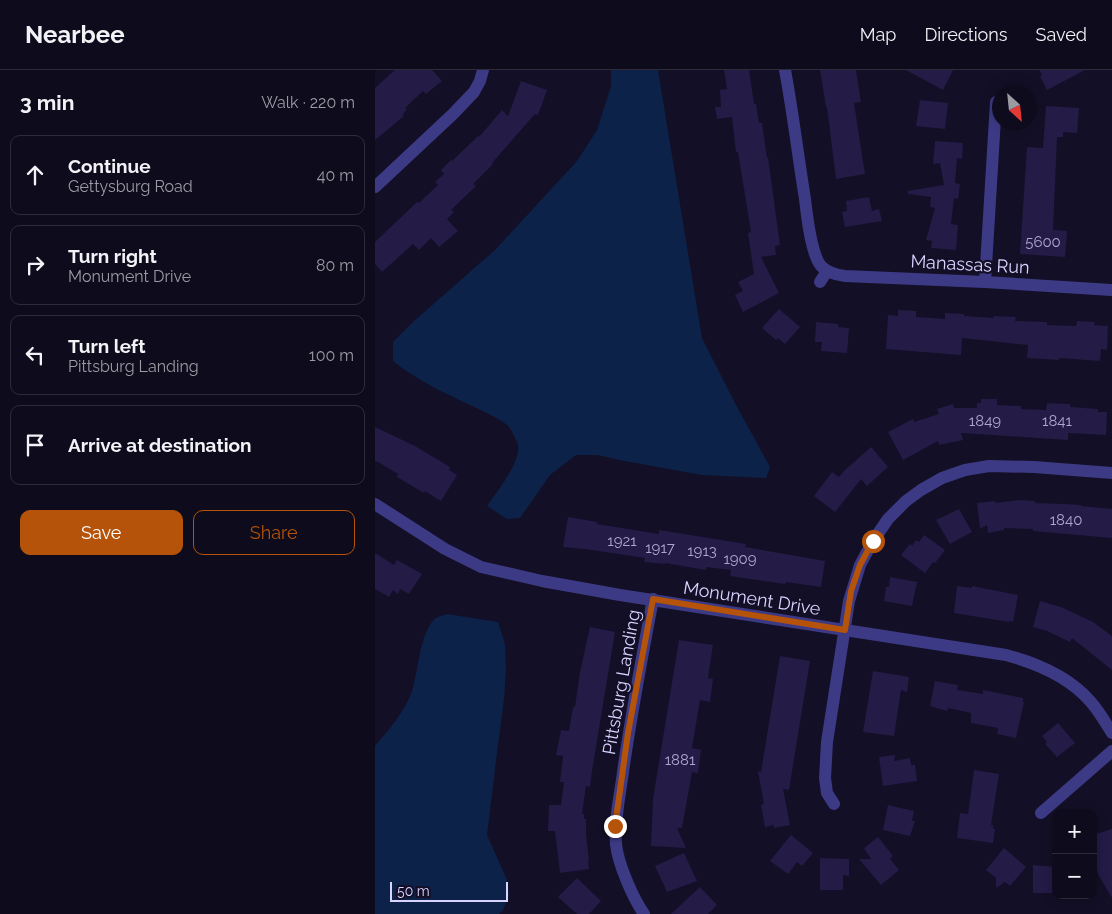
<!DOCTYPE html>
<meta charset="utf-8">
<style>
:root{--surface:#0e0b1c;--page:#171425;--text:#f1f3f6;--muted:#9b9ba3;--line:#2e2b3b;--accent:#b45309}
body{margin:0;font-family:Raleway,sans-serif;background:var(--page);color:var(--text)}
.controls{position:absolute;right:15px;bottom:15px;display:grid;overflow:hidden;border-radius:10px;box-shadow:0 2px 12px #0003}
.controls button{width:45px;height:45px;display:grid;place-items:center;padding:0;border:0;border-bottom:1px solid var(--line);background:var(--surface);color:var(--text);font:25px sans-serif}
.compass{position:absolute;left:617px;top:15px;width:45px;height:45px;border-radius:50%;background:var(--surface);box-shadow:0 2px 12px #0003;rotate:153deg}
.scale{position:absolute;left:15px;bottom:12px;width:118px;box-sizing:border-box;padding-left:5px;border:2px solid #d9d4ff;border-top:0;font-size:14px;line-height:18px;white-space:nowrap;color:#d9d4ff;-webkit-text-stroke:4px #130f26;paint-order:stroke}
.stop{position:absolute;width:15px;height:15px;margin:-11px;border:4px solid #b45309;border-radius:50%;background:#fff}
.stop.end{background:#b45309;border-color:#fff;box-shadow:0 1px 5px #0008}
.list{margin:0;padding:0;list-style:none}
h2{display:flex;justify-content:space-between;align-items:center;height:65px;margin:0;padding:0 20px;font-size:21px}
h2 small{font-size:16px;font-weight:400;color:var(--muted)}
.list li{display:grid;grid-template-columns:32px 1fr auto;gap:15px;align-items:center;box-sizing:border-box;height:80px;margin:0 10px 10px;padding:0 10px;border:1px solid var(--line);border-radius:10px}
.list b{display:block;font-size:19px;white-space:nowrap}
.list p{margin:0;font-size:16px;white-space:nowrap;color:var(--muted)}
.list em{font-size:16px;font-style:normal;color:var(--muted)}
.actions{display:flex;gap:10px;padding:15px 20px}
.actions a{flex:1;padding:11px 0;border:1px solid var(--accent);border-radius:10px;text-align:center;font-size:18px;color:var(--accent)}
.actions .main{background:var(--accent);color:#fff}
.icon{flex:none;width:28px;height:28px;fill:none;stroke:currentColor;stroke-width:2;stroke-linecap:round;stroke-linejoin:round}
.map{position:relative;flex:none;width:737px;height:844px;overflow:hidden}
header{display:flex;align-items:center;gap:30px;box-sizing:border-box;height:70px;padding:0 25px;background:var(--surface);border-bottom:1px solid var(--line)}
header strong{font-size:24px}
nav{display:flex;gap:28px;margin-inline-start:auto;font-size:18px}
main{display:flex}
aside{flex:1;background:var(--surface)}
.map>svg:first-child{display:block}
.water{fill:#0c2248}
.building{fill:#241b47}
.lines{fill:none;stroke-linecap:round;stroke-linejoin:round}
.minor{stroke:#3d3a85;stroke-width:12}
.route{stroke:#b45309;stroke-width:6}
.labels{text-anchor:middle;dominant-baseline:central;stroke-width:4.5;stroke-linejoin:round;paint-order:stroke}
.number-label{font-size:15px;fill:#aca6d1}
.street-label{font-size:18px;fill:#d9d4ff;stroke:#130f26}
</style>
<header>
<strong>Nearbee</strong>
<nav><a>Map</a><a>Directions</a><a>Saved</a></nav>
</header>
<main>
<aside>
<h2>3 min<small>Walk · 220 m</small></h2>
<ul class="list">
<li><svg class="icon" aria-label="ahead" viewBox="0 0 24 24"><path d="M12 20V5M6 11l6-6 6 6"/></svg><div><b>Continue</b><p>Gettysburg Road</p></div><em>40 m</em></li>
<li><svg class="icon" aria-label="right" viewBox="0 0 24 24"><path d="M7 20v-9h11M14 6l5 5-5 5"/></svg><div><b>Turn right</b><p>Monument Drive</p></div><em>80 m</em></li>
<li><svg class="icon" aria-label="left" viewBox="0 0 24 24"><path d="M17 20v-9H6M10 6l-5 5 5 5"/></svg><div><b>Turn left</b><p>Pittsburg Landing</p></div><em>100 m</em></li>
<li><svg class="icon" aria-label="arrive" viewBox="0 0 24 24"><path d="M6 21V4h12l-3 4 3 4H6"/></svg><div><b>Arrive at destination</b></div></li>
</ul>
<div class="actions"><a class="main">Save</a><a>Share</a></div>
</aside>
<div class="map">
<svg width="737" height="844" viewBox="0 0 737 844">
<rect width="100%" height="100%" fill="#130f26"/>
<!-- water -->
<g class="water">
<path d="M236,0H283L327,268L361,335L395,397L391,408L327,405L244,390L223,385H201L175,405L145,448L132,449L112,436C121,423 146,392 143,375C142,371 135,357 132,355C124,348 105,340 95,335C68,322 41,310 18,291V272L39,251L120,180L202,91L222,60L236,16Z"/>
<path d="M72,544L123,552L130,574L131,600L129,629L122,683L112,765L132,810L134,825L128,840L124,844H0V676C14,660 30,641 37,621C43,603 45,560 61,548C64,546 69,545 72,544Z"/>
</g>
<!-- building -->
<g class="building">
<polygon points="20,0 57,0 67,11 51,24 48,21 30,38 32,39 28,44 29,46 0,70 0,18"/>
<polygon points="349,0 374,0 379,34 381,34 384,53 387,53 392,88 393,87 405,175 400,176 401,185 386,187 404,223 368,242 360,225 368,221 363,212 379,204 373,163 376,162 363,82 361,82 357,47 342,49 340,37 346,37 345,20 352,19"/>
<polygon points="445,0 481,0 486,32 479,33 490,104 461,109 452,37 451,37"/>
<polygon points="531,0 578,0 568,20"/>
<polygon points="664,0 710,0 672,20 665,6 667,5"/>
<polygon points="146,11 172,20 163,45 160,44 117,93 118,94 98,114 101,116 76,140 79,142 72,149 83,161 64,177 56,168 44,180 38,174 7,202 0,194 0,172 42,132 44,133 63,115 60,112 69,104 66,100 76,90 77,91 103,66 104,67 127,40 133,46"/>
<polygon points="545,30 573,33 570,59 541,56"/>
<polygon points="671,36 704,38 702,63 688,62 688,67 682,67 678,160 692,161 690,187 645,184 652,77 668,78"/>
<polygon points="560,71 588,73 587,89 582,88 580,113 585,114 583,129 579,128 576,154 583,155 581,180 556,178 557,171 551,170 560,138 555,137 556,127 533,124 533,121 569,115 565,93 558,94"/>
<polygon points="494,127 497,141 504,139 507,151 470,157 467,142 472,141 471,131"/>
<polygon points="404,239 425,257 410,274 403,268 401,270 387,258"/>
<polygon points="523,240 541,241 541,247 570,249 570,243 589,244 589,246 618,248 619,246 641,247 640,251 672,252 672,255 701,256 702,251 720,252 719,255 733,256 732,280 726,279 725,291 684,288 684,290 652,288 653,275 587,268 586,285 511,279 513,245 523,246"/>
<polygon points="441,252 463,254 463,257 474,258 472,283 446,281 447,272 440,272"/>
<polygon points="606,329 622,329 622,335 646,336 646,339 671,340 672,333 695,334 695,337 723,339 723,342 732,342 731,365 693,363 693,370 586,363 588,370 564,375 563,371 528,390 513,362 538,349 539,352 564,344 562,339 578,334 579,338 602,338 602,333 606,333"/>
<polygon points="0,357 40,376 75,397 74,400 82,405 66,431 50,421 49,423 22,407 23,404 5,393 0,391"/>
<polygon points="496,377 513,397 492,416 486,409 460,442 439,426 457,402 464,407 469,401"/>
<polygon points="646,430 660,431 660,433 690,434 706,435 706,436 737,439 737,468 658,461 658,459 629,458 629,460 613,463 612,455 605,459 602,433 620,431 620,433"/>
<polygon points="584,439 597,462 575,474 561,450"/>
<polygon points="193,447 222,452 222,454 284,464 284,460 371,474 370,477 450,491 446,517 411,512 410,514 355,506 356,500 331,497 331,500 290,493 290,494 269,492 270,488 210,479 188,477"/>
<polygon points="549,465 570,480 560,493 558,492 550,503 526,485 535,474 537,476 541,470 544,472"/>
<polygon points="0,483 19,495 22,490 47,504 34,524 25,519 23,524 18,520 14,527 0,519"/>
<polygon points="515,507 542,512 537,536 509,531 511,517 514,517"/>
<polygon points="582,516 597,518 597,516 643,525 638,552 634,551 634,552 579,543"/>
<polygon points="665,531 686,537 718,552 737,566 737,600 697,568 695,572 672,561 658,557"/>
<polygon points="215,557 240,562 217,701 215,717 211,716 207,744 209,744 209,749 211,749 211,764 214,791 213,791 214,799 185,803 180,761 173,761 174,735 186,735 189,712 185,712 188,686 181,685 186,660 194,661 198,637 200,637 205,602"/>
<polygon points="304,570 338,575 333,608 338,609 335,632 325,630 317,678 326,680 323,703 317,702 307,758 302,758 311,778 276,776 278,729"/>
<polygon points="405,586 435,591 414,720 408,719 415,755 399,758 399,755 390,757 386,735 389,734 383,701 386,702"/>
<polygon points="498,601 534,607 532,622 526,620 519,666 488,662"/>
<polygon points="560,611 583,615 582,620 608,624 608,620 648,628 648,632 649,632 641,668 622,664 623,658 596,653 596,643 573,638 572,641 555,636"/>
<polygon points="683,653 700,673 682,687 670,674 672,672 667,666"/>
<polygon points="520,685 519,691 535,688 536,695 540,695 542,711 508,716 504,687"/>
<polygon points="599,700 624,704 616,755 618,755 618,759 620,759 618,773 582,768 585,743 593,744"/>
<polygon points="513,735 539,741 537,751 540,751 535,766 508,760"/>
<polygon points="737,759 737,828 724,806 718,787 718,765"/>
<polygon points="416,765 438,783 427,796 422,792 413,804 395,791"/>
<polygon points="503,767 518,786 515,789 524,800 506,815 484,789 496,789 489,778"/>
<polygon points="629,778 651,797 635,816 630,812 621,818 621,808 611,800"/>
<polygon points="309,783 322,811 292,822 280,796"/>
<polygon points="445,788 474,789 474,806 468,805 468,820 445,820"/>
<polygon points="658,795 681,797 681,823 658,823"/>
<polygon points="202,808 226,831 214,844 202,844 183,827"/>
<polygon points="325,817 342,835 333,844 296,844"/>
</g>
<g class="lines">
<!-- minor -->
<g class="minor">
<path d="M410,0C418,43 423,86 430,129C432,146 436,184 446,196C453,203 461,205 470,206L610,212L737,220"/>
<polyline points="0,117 78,44 99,22 105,11 108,0"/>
<polyline points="445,212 452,201"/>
<polyline points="610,212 621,32"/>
<path d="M0,434L70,479L106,497L167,511L245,525L631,585C661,593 694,607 715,631C724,641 730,652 737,663"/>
<polyline points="459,734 452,723 450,708 452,672 474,531 485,495 498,471 513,449 531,431 546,420 567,408 590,400 614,396 659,397 737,403"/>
<polyline points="666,743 737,681"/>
<path d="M269,844C258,828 243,794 241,774C239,750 245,726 248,702C256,644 267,587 278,529"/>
</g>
</g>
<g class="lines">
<!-- route -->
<polyline class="route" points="240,756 253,663 278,529 470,560 476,521 485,495 498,471"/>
</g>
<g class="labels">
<!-- number labels -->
<g class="number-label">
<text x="668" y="172">5600</text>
<text x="610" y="351">1849</text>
<text x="682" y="351">1841</text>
<text x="691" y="450">1840</text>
<text x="247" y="471">1921</text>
<text x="285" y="478">1917</text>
<text x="327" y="481">1913</text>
<text x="365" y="489">1909</text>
<text x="305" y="690">1881</text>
</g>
<!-- street labels -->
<g class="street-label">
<text transform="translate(595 194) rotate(3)">Manassas Run</text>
<text transform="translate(377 528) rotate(9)">Monument Drive</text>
<text transform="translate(246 612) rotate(-80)">Pittsburg Landing</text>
</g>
</g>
</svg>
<div class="controls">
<button>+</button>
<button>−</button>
</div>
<svg class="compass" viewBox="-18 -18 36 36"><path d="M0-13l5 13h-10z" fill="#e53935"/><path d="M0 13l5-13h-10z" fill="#9b9ba3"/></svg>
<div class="scale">50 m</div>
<div class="stop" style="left:498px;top:471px"></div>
<div class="stop end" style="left:240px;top:756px"></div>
</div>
</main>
